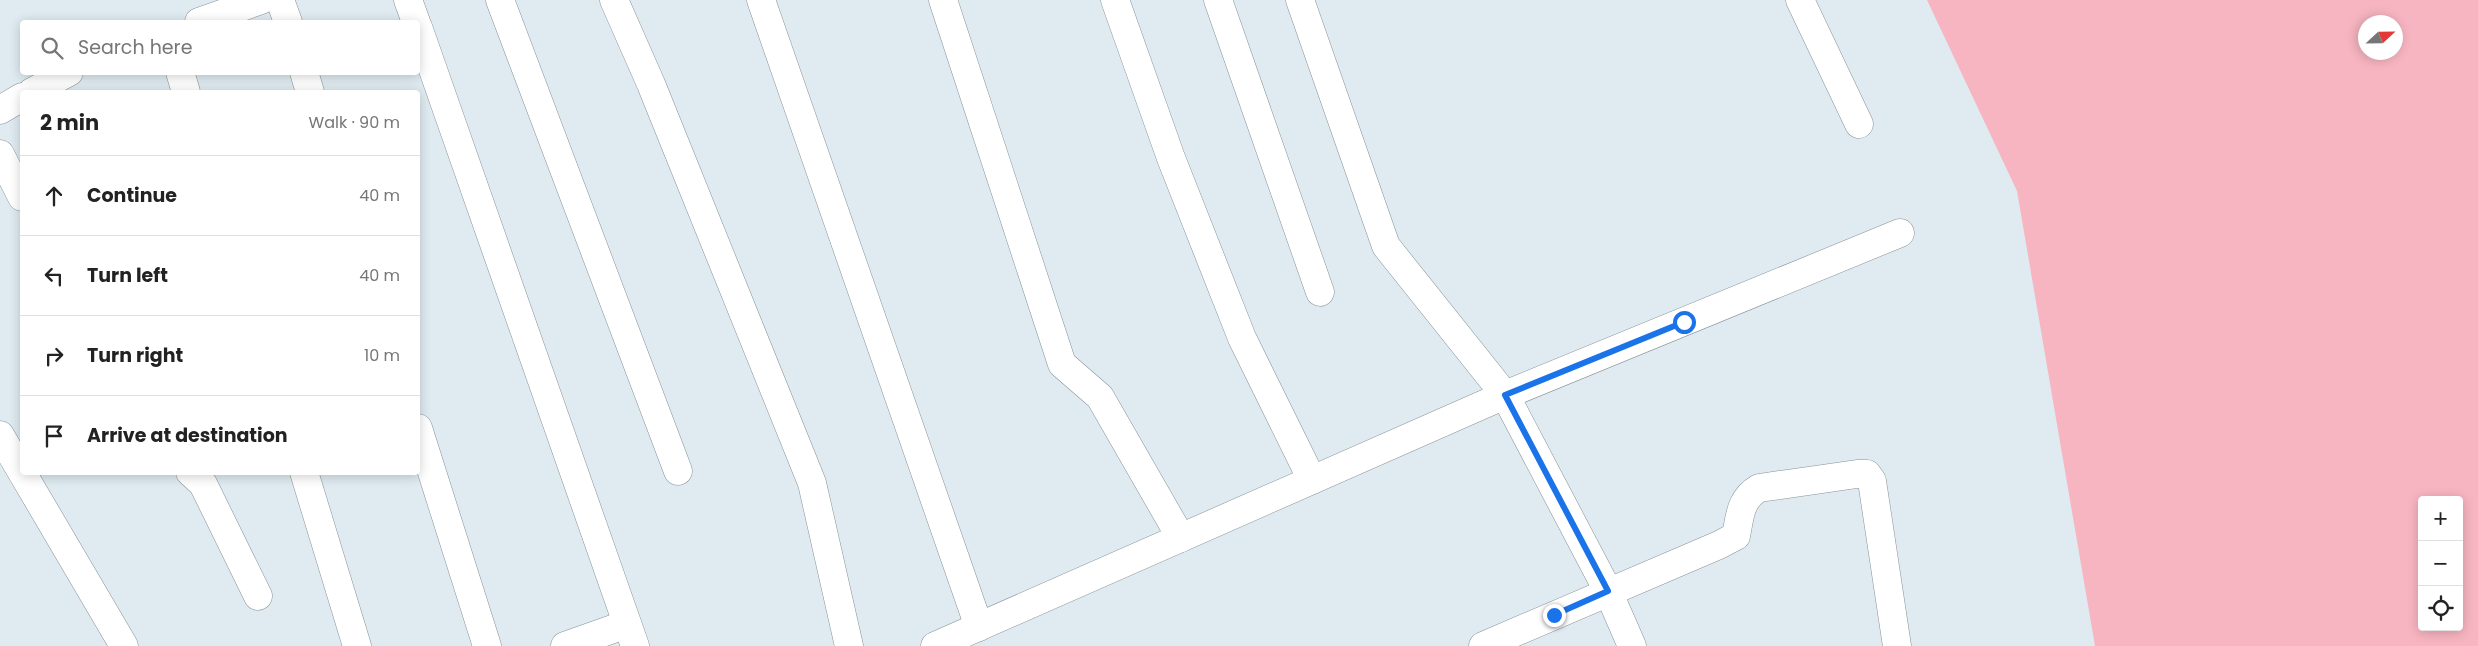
<!DOCTYPE html>
<meta charset="utf-8">
<style>
:root{--surface:#fff;--page:#f6f6f6;--text:#222;--muted:#767676;--line:#e0e0e0}
body{margin:0;font-family:Poppins,sans-serif;background:var(--page);color:var(--text)}
.controls{position:absolute;right:15px;bottom:15px;display:grid;overflow:hidden;border-radius:5px;box-shadow:0 2px 12px #0003}
.controls button{width:45px;height:45px;display:grid;place-items:center;padding:0;border:0;border-bottom:1px solid var(--line);background:var(--surface);color:var(--text);font:25px sans-serif}
.compass{position:absolute;left:2358px;top:15px;width:45px;height:45px;border-radius:50%;background:var(--surface);box-shadow:0 2px 12px #0003;rotate:68deg}
.stop{position:absolute;width:15px;height:15px;margin:-11px;border:4px solid #1a73e8;border-radius:50%;background:#fff}
.stop.end{background:#1a73e8;border-color:#fff;box-shadow:0 1px 5px #0008}
.list{margin:0;padding:0;list-style:none}
h2{display:flex;justify-content:space-between;align-items:center;height:65px;margin:0;padding:0 20px;font-size:21px}
h2 small{font-size:16px;font-weight:400;color:var(--muted)}
.list li{display:grid;grid-template-columns:32px 1fr auto;gap:15px;align-items:center;box-sizing:border-box;height:80px;padding:0 20px;border-top:1px solid var(--line)}
.list b{display:block;font-size:19px;white-space:nowrap}
.list em{font-size:16px;font-style:normal;color:var(--muted)}
.icon{flex:none;width:28px;height:28px;fill:none;stroke:currentColor;stroke-width:2;stroke-linecap:round;stroke-linejoin:round}
.map{position:relative;flex:none;width:2478px;height:646px;overflow:hidden}
.search{position:absolute;background:var(--surface);box-shadow:0 2px 12px #0003;left:20px;top:20px;width:400px;height:55px;display:flex;align-items:center;gap:12px;box-sizing:border-box;padding:0 18px;border-radius:5px;color:var(--muted);font-size:19px}
.panel{position:absolute;background:var(--surface);box-shadow:0 2px 12px #0003;left:20px;top:90px;width:400px;height:385px;border-radius:5px}
.map>svg:first-child{display:block}
.green{fill:#f7b5c1;fill-rule:evenodd}
.lines{fill:none;stroke-linecap:round;stroke-linejoin:round}
.street-casing{stroke:#889399;stroke-width:29}
.street{stroke:#fff;stroke-width:28}
.route{stroke:#1a73e8;stroke-width:6}
</style>
<div class="map">
<svg width="2478" height="646" viewBox="0 0 2478 646">
<rect width="100%" height="100%" fill="#dfebf1"/>
<!-- green -->
<path class="green" d="M1927,0H2478V646H2095L2017,191ZM2366,22H2396V52H2366ZM2422,500H2459V627H2422Z"/>
<g class="lines">
<!-- street casing -->
<g class="street-casing">
<g id="street">
<polyline points="280,0 288,22"/>
<polyline points="408,0 416,22"/>
<polyline points="500,0 678,471"/>
<polyline points="614,0 651,84 812,483 849,646"/>
<polyline points="761,0 979,627"/>
<polyline points="943,0 1062,364 1100,397 1181,538"/>
<polyline points="1115,0 1171,158 1242,338 1312,480"/>
<polyline points="1218,0 1320,292"/>
<polyline points="1300,0 1386,246 1505,395 1608,591 1632,646"/>
<polyline points="1800,0 1859,124"/>
<polyline points="199,22 261,0"/>
<polyline points="418,27 635,646"/>
<polyline points="180,72 186,92"/>
<polyline points="304,72 310,92"/>
<polyline points="32,92 69,72"/>
<polyline points="0,110 22,97"/>
<polyline points="0,154 22,197"/>
<polyline points="418,428 487,646"/>
<polyline points="0,435 124,646"/>
<polyline points="190,472 203,484 258,596"/>
<polyline points="304,472 357,646"/>
<polyline points="565,646 627,624"/>
<polyline points="935,646 1505,395 1900,233"/>
<path d="M1483,646L1719,545L1736,536C1740,516 1740,499 1759,488L1857,474H1867L1872,481L1897,646"/>
</g>
</g>
<!-- street -->
<use href="#street" class="street"/>
</g>
<g class="lines">
<!-- route -->
<polyline class="route" points="1554,615 1608,591 1505,395 1684,322"/>
</g>
</svg>
<div class="controls">
<button>+</button>
<button>−</button>
<button><svg class="icon" aria-label="locate" viewBox="0 0 24 24"><circle cx="12" cy="12" r="6"/><path d="M12 2v4M12 18v4M2 12h4M18 12h4"/></svg></button>
</div>
<svg class="compass" viewBox="-18 -18 36 36"><path d="M0-13l5 13h-10z" fill="#e53935"/><path d="M0 13l5-13h-10z" fill="#767676"/></svg>
<div class="stop" style="left:1684px;top:322px"></div>
<div class="stop end" style="left:1554px;top:615px"></div>
<div class="search"><svg class="icon" aria-label="search" viewBox="0 0 24 24"><circle cx="10" cy="10" r="6"/><path d="M15 15l6 6"/></svg>Search here</div>
<section class="panel">
<h2>2 min<small>Walk · 90 m</small></h2>
<ul class="list">
<li><svg class="icon" aria-label="ahead" viewBox="0 0 24 24"><path d="M12 20V5M6 11l6-6 6 6"/></svg><div><b>Continue</b></div><em>40 m</em></li>
<li><svg class="icon" aria-label="left" viewBox="0 0 24 24"><path d="M17 20v-9H6M10 6l-5 5 5 5"/></svg><div><b>Turn left</b></div><em>40 m</em></li>
<li><svg class="icon" aria-label="right" viewBox="0 0 24 24"><path d="M7 20v-9h11M14 6l5 5-5 5"/></svg><div><b>Turn right</b></div><em>10 m</em></li>
<li><svg class="icon" aria-label="arrive" viewBox="0 0 24 24"><path d="M6 21V4h12l-3 4 3 4H6"/></svg><div><b>Arrive at destination</b></div></li>
</ul>
</section>
</div>
